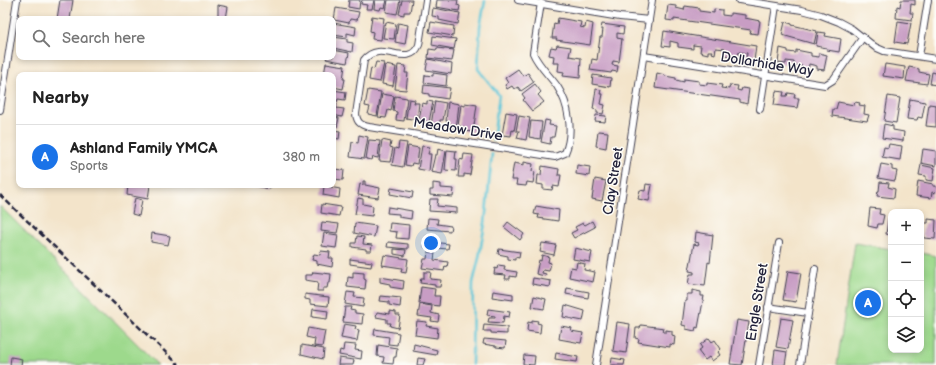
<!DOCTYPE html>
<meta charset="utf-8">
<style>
:root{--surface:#fff;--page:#f6f6f6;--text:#222;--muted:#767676;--line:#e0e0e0;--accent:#1a73e8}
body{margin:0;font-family:"Balsamiq Sans",sans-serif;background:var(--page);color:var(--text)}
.controls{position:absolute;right:12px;bottom:12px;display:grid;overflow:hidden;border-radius:8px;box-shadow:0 2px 6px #0003}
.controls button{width:36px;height:36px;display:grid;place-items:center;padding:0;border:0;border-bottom:1px solid var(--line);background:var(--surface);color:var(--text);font:20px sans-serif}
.you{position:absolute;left:431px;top:243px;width:14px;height:14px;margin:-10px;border:3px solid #fff;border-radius:50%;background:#1a73e8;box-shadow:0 0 0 6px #1a73e833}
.badge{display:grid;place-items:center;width:26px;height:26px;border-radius:50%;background:var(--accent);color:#fff;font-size:13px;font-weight:700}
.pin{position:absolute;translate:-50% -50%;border:2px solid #fff;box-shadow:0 1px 4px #0006}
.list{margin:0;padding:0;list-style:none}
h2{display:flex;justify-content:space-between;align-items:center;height:52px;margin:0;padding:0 16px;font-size:17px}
h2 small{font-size:13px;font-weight:400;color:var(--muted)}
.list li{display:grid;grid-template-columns:26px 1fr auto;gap:12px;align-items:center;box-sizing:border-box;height:64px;padding:0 16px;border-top:1px solid var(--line)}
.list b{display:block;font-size:15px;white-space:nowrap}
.list p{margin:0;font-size:13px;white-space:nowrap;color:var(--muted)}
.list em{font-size:13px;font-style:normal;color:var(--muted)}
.icon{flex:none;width:22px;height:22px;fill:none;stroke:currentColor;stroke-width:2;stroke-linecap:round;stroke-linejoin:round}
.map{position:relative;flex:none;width:936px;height:365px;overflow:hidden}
.search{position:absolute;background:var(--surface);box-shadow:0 2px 6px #0003;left:16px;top:16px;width:320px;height:44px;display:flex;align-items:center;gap:10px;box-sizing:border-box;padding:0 14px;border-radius:8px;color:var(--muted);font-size:15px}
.panel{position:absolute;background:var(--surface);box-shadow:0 2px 6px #0003;left:16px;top:72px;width:320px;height:116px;border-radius:8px}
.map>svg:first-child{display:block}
.green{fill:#9dd98c;stroke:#607e64}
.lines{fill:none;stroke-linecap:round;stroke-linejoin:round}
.stream{stroke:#5fc8da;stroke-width:2.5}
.building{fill:#c89dc4}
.street-casing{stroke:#413f50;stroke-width:8}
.street{stroke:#fff;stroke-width:6}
.rail{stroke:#22223b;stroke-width:2.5;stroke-dasharray:6 3;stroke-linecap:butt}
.labels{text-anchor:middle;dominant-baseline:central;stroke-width:3;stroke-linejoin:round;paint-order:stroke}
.street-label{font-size:14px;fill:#22223b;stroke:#fdfcf7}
</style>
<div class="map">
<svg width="936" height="365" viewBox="0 0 936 365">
<rect width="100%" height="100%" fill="#fdfcf7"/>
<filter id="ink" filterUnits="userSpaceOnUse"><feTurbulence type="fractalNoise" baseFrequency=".025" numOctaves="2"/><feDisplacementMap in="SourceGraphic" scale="8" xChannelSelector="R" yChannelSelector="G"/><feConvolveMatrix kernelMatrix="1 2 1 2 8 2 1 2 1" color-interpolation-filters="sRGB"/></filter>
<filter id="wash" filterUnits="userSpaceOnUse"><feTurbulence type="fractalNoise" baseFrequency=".012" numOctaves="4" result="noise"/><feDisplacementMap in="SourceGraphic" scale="16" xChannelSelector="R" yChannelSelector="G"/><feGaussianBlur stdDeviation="0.9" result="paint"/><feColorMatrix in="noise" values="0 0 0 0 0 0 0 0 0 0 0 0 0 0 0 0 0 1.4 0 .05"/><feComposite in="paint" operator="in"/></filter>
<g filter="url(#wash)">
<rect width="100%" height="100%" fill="#f3e4ca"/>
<!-- green -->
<g class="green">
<polygon points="0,206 158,365 0,365"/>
<polygon points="855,243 891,249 891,350 921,350 921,253 936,256 936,365 837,365"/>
</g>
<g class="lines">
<!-- stream -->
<g class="stream">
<polyline points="485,1 480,27 478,69 499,95 493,141"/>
<polyline points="472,365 473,283 479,258 485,223 492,154"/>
</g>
</g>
<g id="blocks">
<!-- building -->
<g class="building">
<polygon points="60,0 73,0 70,19 57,19"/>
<polygon points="349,0 360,0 359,9 348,7"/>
<polygon points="362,0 374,0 372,9 366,9 367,5 361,4"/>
<polygon points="375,0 387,0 385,8 381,7 380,10 374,9"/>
<polygon points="388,0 400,0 397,14 386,12"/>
<polygon points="402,0 412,0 410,12 404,12 404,15 399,14"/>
<polygon points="437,0 458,0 457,5 460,6 459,11 436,7"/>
<polygon points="901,0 915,0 915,5 911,4 910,13 913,13 912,20 896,18 897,6 900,7"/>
<polygon points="218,5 228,7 226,19 218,19"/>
<polygon points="668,5 676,6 676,8 684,10 685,6 699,8 699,11 714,13 714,9 722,10 722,15 730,16 730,13 745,15 745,18 760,21 758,34 750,33 751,30 674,19 674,21 666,20"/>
<polygon points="336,8 359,12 357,20 350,19 349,23 334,20"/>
<polygon points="433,8 460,13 458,24 439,20 439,17 432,16"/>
<polygon points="372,16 384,18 381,40 372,39 373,32 370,31"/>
<polygon points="558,18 581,22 580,27 585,28 586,22 593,24 590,45 556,40 557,38 552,38 554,23 557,24"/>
<polygon points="898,21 911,23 907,44 895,42"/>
<polygon points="386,22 396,24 394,39 383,38"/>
<polygon points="431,22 454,26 453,36 429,32"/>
<polygon points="785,22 792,24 792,25 817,31 814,44 782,35"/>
<polygon points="333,23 356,27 355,35 347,33 347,37 333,35"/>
<polygon points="398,23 408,25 405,44 395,42"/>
<polygon points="602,24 624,27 623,34 617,33 617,38 622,39 619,62 613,61 612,65 618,66 617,72 612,71 611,73 590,70 592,59 597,60 600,37 602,37 603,29 601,29"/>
<polygon points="664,31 756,46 754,61 746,60 747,53 739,52 738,57 724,55 725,49 716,48 715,54 712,53 713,51 708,51 708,54 700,52 701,46 693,45 693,49 678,47 678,43 670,41 670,47 662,46"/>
<polygon points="818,32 826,33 825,36 841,39 839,52 827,50 827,48 816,46"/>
<polygon points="433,36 456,39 454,49 432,45"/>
<polygon points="333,37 347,39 347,42 353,43 352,52 333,48"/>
<polygon points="557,45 571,47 569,56 581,58 580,78 563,76 564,72 558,71 559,63 553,63 554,56 549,55 551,47 556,48"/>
<polygon points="437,48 454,50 452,61 428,58 429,49 436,50"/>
<polygon points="780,48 788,50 788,52 796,53 796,50 811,53 811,56 819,57 819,53 827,55 824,70 817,69 817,66 809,64 808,70 801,68 802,66 794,65 794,62 786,61 786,64 778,63"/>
<polygon points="333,50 349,53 347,63 326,59 327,57 333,57"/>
<polygon points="428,59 452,64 451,74 426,70"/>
<polygon points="376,62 384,63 380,82 369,80 371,68 374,69"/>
<polygon points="326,63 345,66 343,79 345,79 343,89 333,87 333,75 324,75"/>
<polygon points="885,64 905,67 904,79 883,76"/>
<polygon points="385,65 396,67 393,86 382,84"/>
<polygon points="398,65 406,66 405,73 408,73 406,90 395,89"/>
<polygon points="909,67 919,69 919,72 929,74 927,84 906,81"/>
<polygon points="518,69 523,76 528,73 534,82 521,91 518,87 514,89 512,86 507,89 505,85 508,83 505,78"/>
<polygon points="932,72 936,73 936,85 930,84"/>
<polygon points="433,73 447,75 446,86 424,83 425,75 433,76"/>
<polygon points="657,73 665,75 665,76 676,78 676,80 684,82 684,79 699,81 699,84 707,85 707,83 722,85 721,88 729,89 730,85 738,86 737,90 741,91 742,88 749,89 747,104 740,102 740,100 655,88"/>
<polygon points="593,75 611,78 610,87 592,84"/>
<polygon points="535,84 541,92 538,95 544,102 532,111 523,100 525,98 522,94"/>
<polygon points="424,85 450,88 448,99 429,96 429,94 423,93"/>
<polygon points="596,89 601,90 600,94 603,94 601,104 605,105 603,114 597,113 597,110 593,109"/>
<polygon points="333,90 346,92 345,100 338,99 337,102 333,102"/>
<polygon points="368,90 381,92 377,116 368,114 370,107 365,106"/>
<polygon points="776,91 784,92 783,96 787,96 788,93 795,94 794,98 799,98 797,108 774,105"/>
<polygon points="382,94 394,96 391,111 388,110 386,118 378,117"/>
<polygon points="395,96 407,98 404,121 396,120 397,112 393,111"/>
<polygon points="888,96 900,98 896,123 884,121"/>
<polygon points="409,99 415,100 414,103 419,103 417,120 406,118"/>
<polygon points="910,99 925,102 922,118 918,117 917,120 907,119"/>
<polygon points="427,101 433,102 429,122 419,120 422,103 427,104"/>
<polygon points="435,101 446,103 443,120 440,120 439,127 431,125"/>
<polygon points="448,102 459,104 456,129 448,128 449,121 446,121"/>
<polygon points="838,102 854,105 855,102 860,103 859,105 865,106 864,114 869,115 867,121 832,116 833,109 836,109"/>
<polygon points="465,103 477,105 473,132 464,131 464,127 458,126 461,105 465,106"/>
<polygon points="333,104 337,104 336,108 344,109 342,117 333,115"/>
<polygon points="929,104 936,105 936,127 926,126"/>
<polygon points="506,112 517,114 514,131 512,130 511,136 502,135"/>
<polygon points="596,115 606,116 605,122 595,121"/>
<polygon points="519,116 530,118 526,140 517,138 519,131 516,131"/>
<polygon points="333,117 339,118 337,127 333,126"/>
<polygon points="545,120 550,121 549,125 556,126 554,137 551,137 550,144 541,142"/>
<polygon points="531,121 542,122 540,139 529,137"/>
<polygon points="884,124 893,126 893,130 904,132 903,141 882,138"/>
<polygon points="333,130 340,131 339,139 333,138"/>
<polygon points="598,131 608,132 606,148 596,146"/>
<polygon points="359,135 368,137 364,159 350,157 352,142 358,143"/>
<polygon points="369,140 380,141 378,158 373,157 372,160 366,159"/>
<polygon points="382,140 391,142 390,147 393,148 390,162 379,161"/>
<polygon points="399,142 407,143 403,167 392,165 395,148 398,149"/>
<polygon points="889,144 902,146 900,160 882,157 884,147 888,148"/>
<polygon points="408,146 419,148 417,164 412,163 411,166 405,165"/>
<polygon points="422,146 430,147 428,154 431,154 429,171 418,169"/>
<polygon points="438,149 446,151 442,174 431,172 435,155 437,155"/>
<polygon points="923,149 936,151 936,166 921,163"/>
<polygon points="447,150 456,151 455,159 457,159 456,171 445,170"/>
<polygon points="464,154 473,155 470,175 464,174 464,177 458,177 460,159 463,160"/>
<polygon points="524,162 533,164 532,171 535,172 533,183 527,182 526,186 516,185 517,180 511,180 514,163 524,165"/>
<polygon points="881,164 892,166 892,170 897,171 895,181 878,178"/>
<polygon points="577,165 590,167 589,176 576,174"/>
<polygon points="921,165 935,168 933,181 926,180 926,176 919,175"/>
<polygon points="542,166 559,169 558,175 561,175 559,187 553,186 552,190 543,189 543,185 537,184 538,175 541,175"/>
<polygon points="333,169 344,170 343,180 333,179"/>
<polygon points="595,179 606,181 602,201 592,199"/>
<polygon points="363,181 365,181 365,185 380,188 378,198 358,195 360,184 363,185"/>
<polygon points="918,181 933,184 933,186 936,186 935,193 932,192 931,198 916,196"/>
<polygon points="880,182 889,183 888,187 895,189 894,198 877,196 878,191 879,191"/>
<polygon points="433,183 441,184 441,188 454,189 453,197 430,195 430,190 433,190"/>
<polygon points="646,184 652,185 649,201 638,199 640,190 645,191"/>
<polygon points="128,185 150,185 148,199 127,195"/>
<polygon points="251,185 271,185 270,189"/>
<polygon points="324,186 340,189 339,198 323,195"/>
<polygon points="391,188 413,192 412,198 390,194"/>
<polygon points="135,198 142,200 139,216 132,214"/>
<polygon points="358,198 363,199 363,204 373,206 372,216 355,214"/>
<polygon points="430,199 438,199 437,206 457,208 457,213 429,211"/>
<polygon points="322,204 341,207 339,216 321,213"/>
<polygon points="536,206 559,210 558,221 538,218 539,215 534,214"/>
<polygon points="388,207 412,211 411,219 399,217 399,214 387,213"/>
<polygon points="870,208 880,209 879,214 884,215 882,224 878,224 877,228 868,226"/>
<polygon points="889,215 891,215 891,235 886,234"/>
<polygon points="428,218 438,219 437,224 451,226 450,231 427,229"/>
<polygon points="928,219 936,220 935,239 924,238 924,235 922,235 924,223 928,223"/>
<polygon points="592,221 595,227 574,238 571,233 577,230 575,227 583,223 585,225"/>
<polygon points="322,222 339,224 337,233 321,231"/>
<polygon points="508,222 524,234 520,240 504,227"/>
<polygon points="355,223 376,226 374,237 354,233"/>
<polygon points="390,223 409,225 408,239 396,238 397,232 389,231"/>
<polygon points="696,232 713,235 710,263 708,262 705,286 688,284 690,274 694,274 694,272 689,271 694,244 698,245 699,243 695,242"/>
<polygon points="152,233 170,236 168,245 151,242"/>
<polygon points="324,233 338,235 336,248 322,246"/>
<polygon points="357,236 364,237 363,244 372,245 371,251 366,251 366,249 352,247 352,243 356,243"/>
<polygon points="426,236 433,237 432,242 449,244 448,249 424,247"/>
<polygon points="388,242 408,244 408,249 387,247"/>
<polygon points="542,243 556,245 554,255 540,252"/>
<polygon points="575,248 592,252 590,262 573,259"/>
<polygon points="394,249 406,250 405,256 394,254"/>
<polygon points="499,249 520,252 519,258 515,257 515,260 508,259 508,256 498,254"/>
<polygon points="321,251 330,252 329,258 333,258 332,267 317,264 317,261 312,260 314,254 320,255"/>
<polygon points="428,252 435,253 434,260 448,262 447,267 445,266 444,271 422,268 424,259 427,259"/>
<polygon points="384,255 408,259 406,273 401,272 402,268 382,265"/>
<polygon points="542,255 549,257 548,262 551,263 549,271 543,270 542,273 546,274 545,276 536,274 539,260 541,261"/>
<polygon points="350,259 372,262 371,267 350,264"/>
<polygon points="577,262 585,264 584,270 595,272 593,282 569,277 571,267 576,268"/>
<polygon points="498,265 505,266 504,270 517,272 516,277 510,276 510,279 505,279 506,275 494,274 495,268 497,269"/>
<polygon points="788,271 801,273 796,302 783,300"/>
<polygon points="313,272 331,274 330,283 328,283 327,288 323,288 323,291 317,291 318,282 305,280 305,275 312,275"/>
<polygon points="353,272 364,273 364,279 366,280 365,289 347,287 348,277 353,278"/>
<polygon points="424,272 431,272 430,279 441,280 440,287 435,287 435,285 420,283 421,278 424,278"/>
<polygon points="380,277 404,281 403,289 390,287 390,284 380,282"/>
<polygon points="533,278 551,281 550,287 532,284"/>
<polygon points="421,287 435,289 434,296 440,296 439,306 419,303"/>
<polygon points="567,288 589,292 588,298 566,294"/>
<polygon points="692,290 701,292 701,296 704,296 698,328 696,327 695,331 686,329 686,326 682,325 685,301 687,301 687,294 692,294"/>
<polygon points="493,291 513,294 513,300 492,297"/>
<polygon points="347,292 355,293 354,297 364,298 363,307 345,304"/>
<polygon points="305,294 329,297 328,306 310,304 310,300 305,299"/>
<polygon points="381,296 401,298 400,307 389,305 389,302 380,301"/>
<polygon points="534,296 546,299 544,309 532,307"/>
<polygon points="420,304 432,306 431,313 439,315 438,322 431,321 432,318 418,316"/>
<polygon points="565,305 585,311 583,321 563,317"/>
<polygon points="345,307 351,307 350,310 355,311 355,313 363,314 362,324 343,322"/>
<polygon points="313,309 328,311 327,319 312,317"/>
<polygon points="488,309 510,312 509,317 504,316 503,323 488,322 489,318 495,318 495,316 487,315"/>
<polygon points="390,311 396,312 396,315 400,315 398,328 390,326 391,323 387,323 387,319 376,317 377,312 390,314"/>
<polygon points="781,318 793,320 788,349 776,347"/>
<polygon points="532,320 538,321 537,323 541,324 540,333 527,331 528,322 532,323"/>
<polygon points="737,320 749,322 742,365 730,364"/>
<polygon points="417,321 427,322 426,326 438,328 437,338 415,335"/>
<polygon points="617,322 630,324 626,353 613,351"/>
<polygon points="344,324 356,326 355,329 359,330 357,341 341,338"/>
<polygon points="484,325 507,327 507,334 491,333 491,331 483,331"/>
<polygon points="641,325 664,328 663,332 666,332 666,330 672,331 672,335 675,336 674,345 670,344 670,347 638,342 639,339 635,338 636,328 640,328"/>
<polygon points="561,326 572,328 571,331 583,333 581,343 559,339"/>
<polygon points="308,328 325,331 322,347 314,346 315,339 306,337"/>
<polygon points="375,329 399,333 397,345 388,344 389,337 374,335"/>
<polygon points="709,338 712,342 715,340 721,349 718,352 720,355 712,361 709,357 705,360 698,351 702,348 700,345"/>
<polygon points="484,339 506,341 505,348 496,347 496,346 483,344"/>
<polygon points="344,344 356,345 355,350 362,351 361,359 339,355 340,350 343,351"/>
<polygon points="414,344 437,350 436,355 413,351"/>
<polygon points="302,345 324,349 323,359 301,354"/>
<polygon points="378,345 397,348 396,357 394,357 393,364 383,363 384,357 377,356"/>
<polygon points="775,350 787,352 785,365 773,365"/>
<polygon points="556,353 578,357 577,362 555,359"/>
<polygon points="524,355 535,356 534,365 523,364"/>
<polygon points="11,357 22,359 21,365 10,365"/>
<polygon points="339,358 354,360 353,365 338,365"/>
<polygon points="418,358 425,359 423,365 417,365"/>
<polygon points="612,358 625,360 624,365 611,365"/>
</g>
</g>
</g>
<g filter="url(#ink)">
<use href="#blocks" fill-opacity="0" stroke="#413f50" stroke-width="1"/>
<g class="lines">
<!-- street casing -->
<g class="street-casing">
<g id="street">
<path d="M426,0L419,45C408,70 381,38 364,60L356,114C357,123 361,125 369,127L555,157L565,153C574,133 569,104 557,86C549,75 538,65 533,53L541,3"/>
<polyline points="518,0 620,17 649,20"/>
<polyline points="739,0 802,10 821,15 839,22 852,29 875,47 884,51 936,59"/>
<polyline points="644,56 825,85 833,80 863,37"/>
<polyline points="919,56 928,0"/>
<polyline points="760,109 776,6"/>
<polyline points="0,110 17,0"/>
<polyline points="768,307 808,313"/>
<polyline points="596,365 652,0"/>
<polyline points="759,365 779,243"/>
<polyline points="800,365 815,269"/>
</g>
</g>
<!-- street -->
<use href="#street" class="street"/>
<!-- rail -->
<polyline class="rail" points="0,195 179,365"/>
</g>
</g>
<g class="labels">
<!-- street labels -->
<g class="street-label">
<text transform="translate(767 64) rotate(9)">Dollarhide Way</text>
<text transform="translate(458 129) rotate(9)">Meadow Drive</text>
<text transform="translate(613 181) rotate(-81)">Clay Street</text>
<text transform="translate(757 302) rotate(-81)">Engle Street</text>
</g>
</g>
</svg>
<div class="controls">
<button>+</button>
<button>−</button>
<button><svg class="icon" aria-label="locate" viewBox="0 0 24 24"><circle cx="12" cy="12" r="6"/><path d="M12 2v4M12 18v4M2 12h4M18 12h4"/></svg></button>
<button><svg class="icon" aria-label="layers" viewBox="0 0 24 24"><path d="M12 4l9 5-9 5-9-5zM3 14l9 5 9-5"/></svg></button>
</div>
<div class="you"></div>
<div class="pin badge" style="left:868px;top:303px">A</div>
<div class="search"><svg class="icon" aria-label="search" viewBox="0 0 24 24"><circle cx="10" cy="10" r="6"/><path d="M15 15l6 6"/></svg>Search here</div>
<section class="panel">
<h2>Nearby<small></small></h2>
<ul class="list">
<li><span class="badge">A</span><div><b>Ashland Family YMCA</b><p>Sports</p></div><em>380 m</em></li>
</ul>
</section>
</div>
